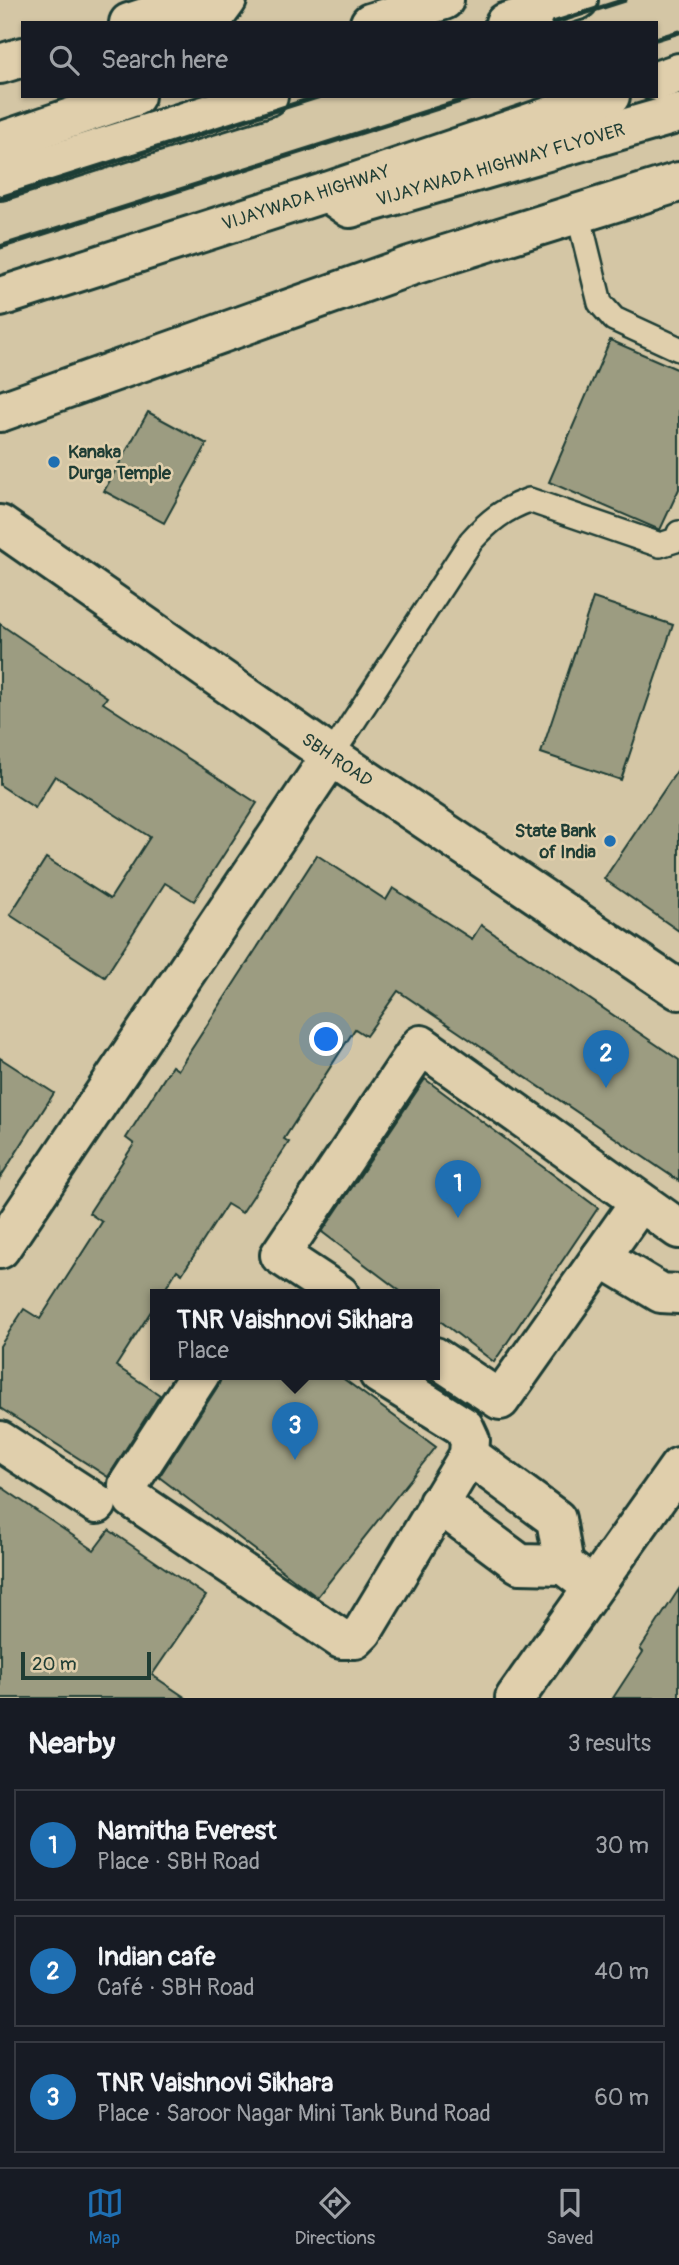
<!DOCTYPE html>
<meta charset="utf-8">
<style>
:root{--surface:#171b24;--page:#242831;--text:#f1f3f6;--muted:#9ea1a6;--line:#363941;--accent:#1f6fb2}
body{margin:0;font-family:Pangolin,sans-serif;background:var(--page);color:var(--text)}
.scale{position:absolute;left:21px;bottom:18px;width:130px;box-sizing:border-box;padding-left:7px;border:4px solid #1f3d34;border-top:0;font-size:19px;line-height:24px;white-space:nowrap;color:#1f3d34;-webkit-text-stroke:5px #e0cfac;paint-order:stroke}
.you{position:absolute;left:327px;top:1040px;width:24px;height:24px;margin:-18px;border:5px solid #fff;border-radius:50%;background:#1a73e8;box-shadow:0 0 0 10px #1a73e833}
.badge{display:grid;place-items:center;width:46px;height:46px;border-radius:50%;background:var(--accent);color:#fff;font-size:23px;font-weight:700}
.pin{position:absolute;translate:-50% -58px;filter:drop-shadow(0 2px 4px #0008)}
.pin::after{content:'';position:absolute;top:37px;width:24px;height:21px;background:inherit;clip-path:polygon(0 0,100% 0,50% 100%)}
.popup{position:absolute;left:150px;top:1289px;width:290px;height:91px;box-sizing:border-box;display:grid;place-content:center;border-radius:0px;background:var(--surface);filter:drop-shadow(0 2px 5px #0005);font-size:23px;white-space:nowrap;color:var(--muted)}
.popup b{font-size:26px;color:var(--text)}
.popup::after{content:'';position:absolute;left:50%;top:100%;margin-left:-14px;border:14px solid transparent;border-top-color:var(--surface)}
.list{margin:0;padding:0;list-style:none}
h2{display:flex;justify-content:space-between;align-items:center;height:91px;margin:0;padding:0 28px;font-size:30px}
h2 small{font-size:23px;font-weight:400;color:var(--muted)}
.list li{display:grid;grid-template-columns:46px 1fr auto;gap:21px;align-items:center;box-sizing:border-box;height:112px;margin:0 14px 14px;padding:0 14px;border:2px solid var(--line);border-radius:0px}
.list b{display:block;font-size:26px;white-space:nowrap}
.list p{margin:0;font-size:23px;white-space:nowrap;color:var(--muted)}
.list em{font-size:23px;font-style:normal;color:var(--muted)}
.icon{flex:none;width:38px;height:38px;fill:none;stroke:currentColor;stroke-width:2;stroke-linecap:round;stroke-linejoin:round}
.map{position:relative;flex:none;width:679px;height:1698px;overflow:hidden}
.search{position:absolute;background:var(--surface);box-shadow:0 2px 5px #0004;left:21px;right:21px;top:21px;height:77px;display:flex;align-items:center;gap:18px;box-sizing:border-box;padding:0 24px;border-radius:0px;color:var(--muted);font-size:26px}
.sheet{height:469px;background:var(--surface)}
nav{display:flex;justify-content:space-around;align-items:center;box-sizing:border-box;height:98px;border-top:2px solid var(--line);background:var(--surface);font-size:19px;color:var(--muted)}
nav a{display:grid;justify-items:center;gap:4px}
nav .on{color:var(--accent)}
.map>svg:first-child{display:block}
.building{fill:#9c9c81;stroke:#1f3d34;stroke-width:2}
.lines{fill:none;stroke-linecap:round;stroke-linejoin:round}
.lane-casing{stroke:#1f3d34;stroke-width:28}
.street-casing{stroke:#1f3d34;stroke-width:44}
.secondary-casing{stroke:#1f3d34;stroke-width:44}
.primary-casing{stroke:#1f3d34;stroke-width:44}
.highway-casing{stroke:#1f3d34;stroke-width:44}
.lane{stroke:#e0cfac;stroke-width:23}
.street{stroke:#e0cfac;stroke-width:38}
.secondary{stroke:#e0cfac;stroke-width:38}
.primary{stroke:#e0cfac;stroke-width:38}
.highway{stroke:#e0cfac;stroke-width:38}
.rail{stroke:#1f3d34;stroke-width:5}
.poi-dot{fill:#1f6fb2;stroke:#e0cfac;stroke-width:2.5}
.labels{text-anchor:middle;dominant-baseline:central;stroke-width:5;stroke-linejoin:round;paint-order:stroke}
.street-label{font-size:18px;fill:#1f3d34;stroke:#e0cfac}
.poi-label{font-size:18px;font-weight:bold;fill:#1f3d34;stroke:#e0cfac;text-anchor:start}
</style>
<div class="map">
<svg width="679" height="1698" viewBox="0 0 679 1698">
<rect width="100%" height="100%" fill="#d4c6a5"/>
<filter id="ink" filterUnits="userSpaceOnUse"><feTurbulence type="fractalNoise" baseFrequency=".0143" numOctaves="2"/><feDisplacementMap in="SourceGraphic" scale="14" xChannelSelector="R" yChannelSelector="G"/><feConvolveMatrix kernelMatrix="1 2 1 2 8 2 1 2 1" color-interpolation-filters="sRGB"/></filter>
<g filter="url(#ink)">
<!-- building -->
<g class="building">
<polygon points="610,340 679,370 679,489 660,530 549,482"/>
<polygon points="148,412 207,444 164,523 104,491"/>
<polygon points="593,598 673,625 621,780 541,753"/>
<polygon points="0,624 107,697 103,703 257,803 194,901 165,883 105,977 10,915 46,858 110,899 150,837 55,776 35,808 0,785"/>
<polygon points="679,768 679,931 604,879"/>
<polygon points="317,855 386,900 393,888 472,939 481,925 679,1060 679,1181 398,991 366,1036 355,1029 284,1139 289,1142 242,1213 227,1204 182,1274 177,1270 162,1294 155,1294 155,1305 116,1366 160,1395 108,1477 0,1408 0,1346 24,1309 40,1319 102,1222 89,1213 134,1144 126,1138 172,1066 178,1070"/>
<polygon points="0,1058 54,1093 0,1178"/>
<polygon points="425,1079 598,1208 494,1362 435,1317 435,1294 404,1294 322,1232"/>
<polygon points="223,1374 337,1374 436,1447 317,1597 159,1477 218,1386"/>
<polygon points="0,1486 94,1550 109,1530 206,1596 152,1675 186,1698 0,1698"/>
<polygon points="679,1589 679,1698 613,1698 643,1652 640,1649"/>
</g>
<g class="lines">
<!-- lane casing -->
<g class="lane-casing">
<g id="lane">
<polyline points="578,213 600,303 614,319 679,349"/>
<path d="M331,756L471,541C489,521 504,509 529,500L660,545L676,540L679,533"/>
</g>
</g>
<!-- street casing -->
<g class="street-casing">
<g id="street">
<path id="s1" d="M0,525L331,756L679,990"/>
<polyline points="0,1249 331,756"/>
<polyline points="601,1257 661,1293 679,1294"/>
<polyline points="339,1294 280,1255 421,1045 679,1229"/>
<polyline points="435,1357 500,1400 640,1202"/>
<polyline points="200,1374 128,1485 133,1499 341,1639 355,1639 363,1631 469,1455 470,1440 464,1427 379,1374"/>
<polyline points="0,1441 97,1504"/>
<polyline points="469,1455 556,1519 564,1565 592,1587"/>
<polyline points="438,1503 520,1564 564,1565"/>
</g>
</g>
<!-- secondary casing -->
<g class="secondary-casing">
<g id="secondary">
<polyline points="129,23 199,0"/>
<polyline points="0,64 23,57"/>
<polyline points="0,412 410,266 679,182"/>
<polyline points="515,1698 679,1467"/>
</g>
</g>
<!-- primary casing -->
<g class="primary-casing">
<g id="primary">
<polyline points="505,23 578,0"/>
<polyline points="656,81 679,73"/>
<polyline points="0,180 268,96"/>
<polyline points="327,192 610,96"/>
</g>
</g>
<!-- highway casing -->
<g class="highway-casing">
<g id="highway">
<polyline points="210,23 227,0"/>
<polyline points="370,23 444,0"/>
<polyline points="0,142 135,96"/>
<path id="s2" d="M0,297L327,192L350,208L679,113"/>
</g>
</g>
<!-- lane -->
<use href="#lane" class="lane"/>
<!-- street -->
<use href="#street" class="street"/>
<!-- secondary -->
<use href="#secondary" class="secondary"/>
<!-- primary -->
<use href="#primary" class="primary"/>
<!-- highway -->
<use href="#highway" class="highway"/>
<!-- rail -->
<g class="rail">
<polyline points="553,23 625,0"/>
<polyline points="656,39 679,32"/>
<polyline points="0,198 320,96"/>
<polyline points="0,247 476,96"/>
</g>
</g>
</g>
<!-- markers -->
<g class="poi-dot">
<circle cx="54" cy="462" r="7"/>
<circle cx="610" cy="841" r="7"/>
</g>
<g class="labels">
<!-- street labels -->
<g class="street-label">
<text stroke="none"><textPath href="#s2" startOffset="528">VIJAYAVADA HIGHWAY FLYOVER</textPath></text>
<text transform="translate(306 198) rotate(-18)">VIJAYWADA HIGHWAY</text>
<text stroke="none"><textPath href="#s1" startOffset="411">SBH ROAD</textPath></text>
</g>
<!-- poi labels -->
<g class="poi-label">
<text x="68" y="452">Kanaka<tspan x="68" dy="21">Durga Temple</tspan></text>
<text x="596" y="831" text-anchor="end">State Bank<tspan x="596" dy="21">of India</tspan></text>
</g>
</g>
</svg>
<div class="scale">20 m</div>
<div class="you"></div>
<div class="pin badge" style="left:458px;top:1218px">1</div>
<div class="pin badge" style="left:606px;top:1088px">2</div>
<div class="pin badge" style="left:295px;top:1460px">3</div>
<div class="popup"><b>TNR Vaishnovi Sikhara</b>Place</div>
<div class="search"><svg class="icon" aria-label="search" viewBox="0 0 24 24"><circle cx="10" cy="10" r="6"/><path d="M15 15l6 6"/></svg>Search here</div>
</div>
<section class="sheet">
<h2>Nearby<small>3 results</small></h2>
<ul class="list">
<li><span class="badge">1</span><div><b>Namitha Everest</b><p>Place · SBH Road</p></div><em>30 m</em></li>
<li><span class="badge">2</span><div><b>Indian cafe</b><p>Café · SBH Road</p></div><em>40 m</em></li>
<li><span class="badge">3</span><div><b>TNR Vaishnovi Sikhara</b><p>Place · Saroor Nagar Mini Tank Bund Road</p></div><em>60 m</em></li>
</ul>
</section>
<nav>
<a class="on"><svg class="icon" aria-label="map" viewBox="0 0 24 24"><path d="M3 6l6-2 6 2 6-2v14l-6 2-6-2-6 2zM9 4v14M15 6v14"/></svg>Map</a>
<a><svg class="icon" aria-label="directions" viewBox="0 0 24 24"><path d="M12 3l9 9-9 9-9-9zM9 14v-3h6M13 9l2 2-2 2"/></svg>Directions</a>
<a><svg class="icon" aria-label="saved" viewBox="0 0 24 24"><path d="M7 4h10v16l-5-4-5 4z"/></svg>Saved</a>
</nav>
